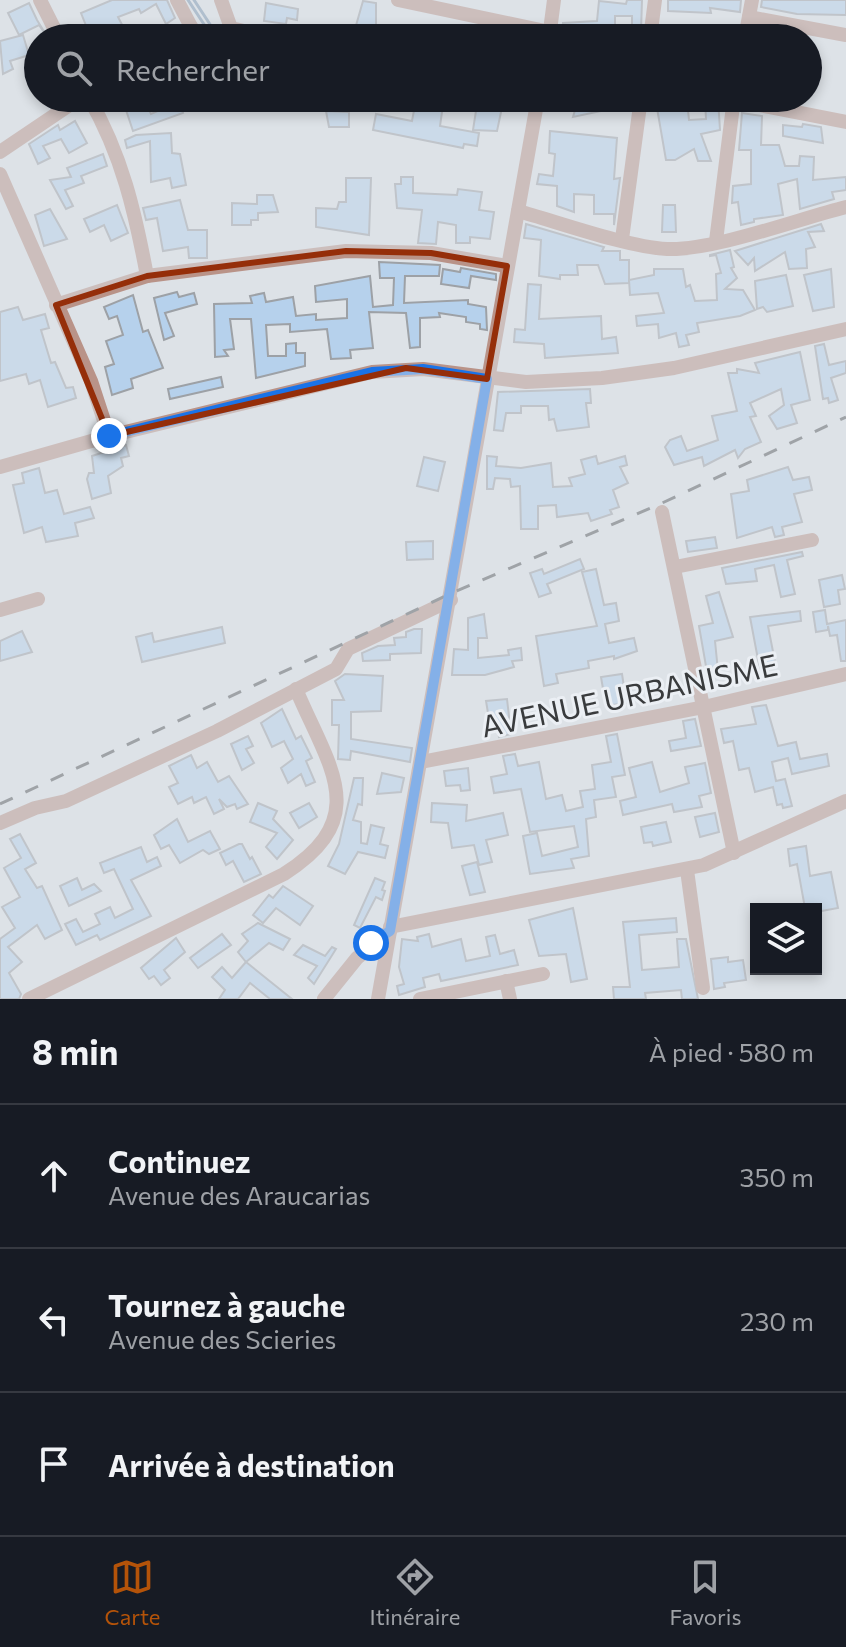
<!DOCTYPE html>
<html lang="fr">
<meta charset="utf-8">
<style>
:root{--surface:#171b24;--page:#20242c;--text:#f1f3f6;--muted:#9ea1a6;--line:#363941;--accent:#b45309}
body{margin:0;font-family:Commissioner,sans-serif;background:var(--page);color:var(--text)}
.controls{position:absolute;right:24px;bottom:24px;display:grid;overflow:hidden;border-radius:0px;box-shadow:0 4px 12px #0003}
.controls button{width:72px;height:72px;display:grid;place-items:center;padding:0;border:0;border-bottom:2px solid var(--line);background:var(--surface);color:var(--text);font:40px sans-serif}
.stop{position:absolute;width:24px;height:24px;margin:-18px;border:6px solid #1a73e8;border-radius:50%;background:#fff}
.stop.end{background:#1a73e8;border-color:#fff;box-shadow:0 2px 8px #0008}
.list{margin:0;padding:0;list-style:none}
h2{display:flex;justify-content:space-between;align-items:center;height:104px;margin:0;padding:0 32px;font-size:34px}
h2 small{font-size:26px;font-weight:400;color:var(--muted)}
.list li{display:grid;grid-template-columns:52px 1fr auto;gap:24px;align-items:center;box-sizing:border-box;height:144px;padding:0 32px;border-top:2px solid var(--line)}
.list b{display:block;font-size:30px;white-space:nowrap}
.list p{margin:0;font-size:26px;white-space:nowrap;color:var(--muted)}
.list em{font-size:26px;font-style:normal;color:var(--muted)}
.icon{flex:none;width:44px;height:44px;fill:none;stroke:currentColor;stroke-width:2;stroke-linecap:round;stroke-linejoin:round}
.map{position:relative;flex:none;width:846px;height:999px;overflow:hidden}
.search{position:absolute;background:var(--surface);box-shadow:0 4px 12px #0003;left:24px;right:24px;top:24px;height:88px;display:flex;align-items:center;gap:20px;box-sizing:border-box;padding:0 28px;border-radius:44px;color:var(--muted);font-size:30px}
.sheet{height:536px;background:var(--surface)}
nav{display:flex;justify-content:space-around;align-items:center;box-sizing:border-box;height:112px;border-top:2px solid var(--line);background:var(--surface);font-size:22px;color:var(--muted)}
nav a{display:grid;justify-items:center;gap:4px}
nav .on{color:var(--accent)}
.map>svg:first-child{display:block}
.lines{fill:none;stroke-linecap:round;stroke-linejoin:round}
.stream{stroke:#7b95af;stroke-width:3}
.building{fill:#b6d1ec;stroke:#9da1a6;stroke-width:2}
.minor{stroke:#b99388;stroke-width:14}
.rail{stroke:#55575a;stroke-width:3;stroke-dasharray:14 14;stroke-linecap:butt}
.route{stroke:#1a73e8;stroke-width:10}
.marked{fill:none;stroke:#952e09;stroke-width:6;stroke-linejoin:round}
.labels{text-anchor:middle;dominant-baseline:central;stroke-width:6;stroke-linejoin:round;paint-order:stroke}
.street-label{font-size:30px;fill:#393b3d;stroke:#ebeff4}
</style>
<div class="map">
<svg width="846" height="999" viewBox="0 0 846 999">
<rect width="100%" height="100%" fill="#dde2e7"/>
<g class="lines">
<!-- stream -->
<g class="stream">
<polyline points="188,0 213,38"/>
<polyline points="194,0 219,38"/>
</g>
</g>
<!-- building -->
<g class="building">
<polygon points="112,0 167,0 175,18 166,24 156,4 141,13 139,9 118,17 129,38 91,38 81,13"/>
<polygon points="627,0 642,0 641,31 632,31 632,16 615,16 615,38 604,38 604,32 586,30 586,36 562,33 563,23 597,21 599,1 626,4"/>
<polygon points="668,0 741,0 740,12 710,8 711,13 668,11"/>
<polygon points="762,0 846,0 846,15 797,14 761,7"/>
<polygon points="363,1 376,3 376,30 395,34 395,38 353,36"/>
<polygon points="29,3 37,20 48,38 39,25 19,35 8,13"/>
<polygon points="266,3 298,9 297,20 287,18 286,24 264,21"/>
<polygon points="712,27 737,28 735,38 684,38 683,29"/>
<polygon points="23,35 29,55 10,61 13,69 3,74 0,41"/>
<polygon points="122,98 143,98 151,114 167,107 163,98 178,98 183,113 133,131"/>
<polygon points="478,98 504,98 497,131 473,130"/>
<polygon points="599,98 601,111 573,117 578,100"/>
<polygon points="660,98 687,101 689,120 706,119 705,99 718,99 720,130 701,134 711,161 698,161 694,149 675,160 666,160 657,108"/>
<polygon points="416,100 443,105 440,126 479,133 477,146 464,144 463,148 373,130 376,114 412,121"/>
<polygon points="326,111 349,112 349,127 329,127"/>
<polygon points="742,113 762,116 761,145 779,145 785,166 799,166 800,156 814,157 813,180 846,177 846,190 832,192 834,199 800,209 797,179 778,184 783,215 754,219 754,222 741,225 738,202 732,203 733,186 751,184 751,150 739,150"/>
<polygon points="75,121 87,143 69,153 61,139 43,146 50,158 38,164 29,144 58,125 60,130"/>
<polygon points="803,124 821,127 823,143 783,136 783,125 802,127"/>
<polygon points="550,131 617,138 614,179 620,178 614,225 614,214 594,214 594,195 574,194 574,212 557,206 557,186 537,184 539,174 553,176 555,154 549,153"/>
<polygon points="171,133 172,153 180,154 186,185 172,188 170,178 151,182 150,141 127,148 125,140 136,135"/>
<polygon points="103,154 107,166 81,176 84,183 65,190 73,206 66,209 50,180 71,177 67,168"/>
<polygon points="401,177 413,177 413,193 457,195 458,189 482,192 479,210 494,212 490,239 470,237 470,243 456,243 456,225 438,222 436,244 418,243 422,210 397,208 395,184 401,184"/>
<polygon points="346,178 371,178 369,235 316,227 316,208 337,209 339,202 346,202"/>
<polygon points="257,195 273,195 278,212 258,213 258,220 251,220 251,225 232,225 232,203 257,204"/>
<polygon points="180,200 188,230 207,230 207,258 189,258 188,247 163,251 157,218 146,220 143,208"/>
<polygon points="117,205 128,233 111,241 104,225 90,232 84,219"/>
<polygon points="663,205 675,205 676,232 662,232"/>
<polygon points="50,209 67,239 44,246 35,215"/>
<polygon points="526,224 604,247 602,251 620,251 620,260 629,260 629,283 605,284 598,265 577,265 578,275 560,275 560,279 539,276 541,240 524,238"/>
<polygon points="821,224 824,231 808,232 815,247 806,249 807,268 789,269 785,252 755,271 754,258 748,265 735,251"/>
<polygon points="730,250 734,267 731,268 737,278 725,289 743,290 755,310 740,316 697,323 699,332 686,335 689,345 679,347 676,333 659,338 658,324 637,326 636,316 664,313 658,293 630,295 629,280 654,275 654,269 683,269 686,287 690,285 695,301 717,300 716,274 721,273 716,255 710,256 710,255"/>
<polygon points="379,262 440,265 439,276 405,276 404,303 468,300 468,304 486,307 487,330 480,329 480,324 466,322 466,317 439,313 440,317 420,318 420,347 410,348 406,313 369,312 373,348 350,350 351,358 331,359 327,329 290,332 290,324 266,325 268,356 286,356 286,344 296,343 296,353 305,353 305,366 256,378 251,319 230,319 234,349 224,350 228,356 215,357 214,304 252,303 250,296 264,293 266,302 293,297 296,316 316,314 316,320 347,318 347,299 316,302 315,286 370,276 373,307 393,305 394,278 380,278"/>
<polygon points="461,268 496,274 496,280 471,276 469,288 441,284 443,269 460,272"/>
<polygon points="831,269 834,307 813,311 804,275"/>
<polygon points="786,275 793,306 767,312 763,307 757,309 755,281"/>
<polygon points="528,284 541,285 539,319 601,316 602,339 616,337 618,353 545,358 544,344 514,342 515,329 525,330"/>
<polygon points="177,292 179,297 194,293 197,304 165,313 174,336 164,340 154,298"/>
<polygon points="133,295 143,332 148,330 163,368 131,379 133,388 112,395 105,367 114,364 106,341 123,335 117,316 109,319 104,307"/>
<polygon points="18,307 23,320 45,314 49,328 41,330 51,363 55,362 66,388 73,387 76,398 48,407 40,380 29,384 26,374 0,381 0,312"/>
<polygon points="824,344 829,365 846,361 846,373 831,378 838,400 829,403 828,398 823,399 815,346"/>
<polygon points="800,352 810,400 791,405 797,423 777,429 769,416 784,405 781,389 750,403 756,416 750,417 761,442 745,449 738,458 735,450 704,466 702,457 674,465 665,447 670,440 681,436 687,451 718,440 712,416 737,411 728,373 737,373 737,369 759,373 755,363"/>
<polygon points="221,377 223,387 170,399 168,389"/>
<polygon points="590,389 591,403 586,403 589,427 557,431 554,419 549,420 548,406 521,406 521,413 506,413 503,431 494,430 498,392"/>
<polygon points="126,445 129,456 121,458 123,466 108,476 111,493 92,499 87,479 89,473 94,473 92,456"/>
<polygon points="487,456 497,457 496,466 521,468 551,463 553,487 572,486 569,478 585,474 581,460 596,456 598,464 625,456 627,465 620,467 628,483 613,490 619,507 610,510 612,514 591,521 588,513 557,517 556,505 538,506 538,529 521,529 520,486 511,487 510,479 495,478 493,489 487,489"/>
<polygon points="424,457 445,462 438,491 417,486"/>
<polygon points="788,467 793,480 809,477 812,490 794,494 802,522 782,527 784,535 775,537 772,527 737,538 731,494 749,491 747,480"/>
<polygon points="39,468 45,493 57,490 64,514 90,507 94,518 75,523 78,536 46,542 42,527 24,533 13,485 24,483 22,473"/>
<polygon points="715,537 717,548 688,552 686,541"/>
<polygon points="433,541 433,559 407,560 406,542"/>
<polygon points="802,552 803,556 787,560 795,594 781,597 774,565 755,569 757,581 726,584 722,568"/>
<polygon points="580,559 584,569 547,584 551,593 539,597 530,573 542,569 544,574"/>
<polygon points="596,569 604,605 616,603 619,621 605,624 609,643 634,638 637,651 614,659 614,656 588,661 589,668 556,674 558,683 544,686 536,636 597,626 582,572"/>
<polygon points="842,575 845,589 838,590 840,604 824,607 819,580"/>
<polygon points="719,592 733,637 715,641 718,671 707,672 699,626 713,623 706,596"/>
<polygon points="825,610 827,624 846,620 846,661 841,661 837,635 830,636 828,626 828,630 816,632 813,612"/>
<polygon points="800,611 801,621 768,626 776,667 760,670 750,617"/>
<polygon points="484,614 487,638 478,638 478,658 509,655 508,650 521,648 522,660 512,661 514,667 485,675 452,675 454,649 468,650 468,618"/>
<polygon points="222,627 225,643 142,662 136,637 152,633 154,642"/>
<polygon points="414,629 422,629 421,653 390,654 390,660 363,661 362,653 378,646 395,645 394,638 406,637 406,632"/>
<polygon points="22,631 32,652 0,661 0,641"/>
<polygon points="345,674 383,676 381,711 351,712 351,739 412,748 410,762 351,751 350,760 338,759 339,725 332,725 332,700 344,700 335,681"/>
<polygon points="622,674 624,687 631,686 634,702 606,706 601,677"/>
<polygon points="507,699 511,734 499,737 498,730 491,731 486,701"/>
<polygon points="766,705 778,746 796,742 800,759 827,754 829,766 792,774 788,758 772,762 776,781 785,779 792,806 783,808 782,804 777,805 773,787 755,792 749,768 739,770 733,741 724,743 721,729 756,724 752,707"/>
<polygon points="282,709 296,739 301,736 312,758 306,761 315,782 306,786 301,774 288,783 281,768 293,759 284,741 272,747 261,723"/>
<polygon points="695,719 701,746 671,751 669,741 686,738 683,721"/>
<polygon points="617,734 625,775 612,777 616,797 594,800 596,817 586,819 589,856 571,859 574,868 530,874 523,836 537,833 542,856 578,847 574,826 530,832 521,789 494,793 491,777 507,774 503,756 515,754 518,766 539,762 546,799 562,795 566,811 583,807 580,791 595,789 592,765 611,762 606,736"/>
<polygon points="248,736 253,746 246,749 254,763 242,770 231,744"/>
<polygon points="191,755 197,768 207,762 218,782 229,776 248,804 237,809 235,804 227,807 219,799 224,809 214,814 206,797 194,803 192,797 178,804 169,787 178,783 169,766"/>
<polygon points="652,762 660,792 689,783 685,767 705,763 711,793 699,796 702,807 674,812 672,804 623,815 620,801 636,797 629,768"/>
<polygon points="468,768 470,790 461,791 460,785 446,786 444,771"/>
<polygon points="382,773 404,778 401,792 377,794"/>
<polygon points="354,778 363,778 362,805 358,804 353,820 361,822 361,843 367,844 371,825 384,828 380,844 388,846 385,858 358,852 345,874 328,866 339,844"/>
<polygon points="258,803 277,811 273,819 293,840 277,859 266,847 277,833 250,822"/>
<polygon points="309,803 317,817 299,828 290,813"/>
<polygon points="432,803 467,805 466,821 503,813 508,835 486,840 492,862 479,865 474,845 452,848 448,823 431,822"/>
<polygon points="715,813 719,832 700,837 695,817"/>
<polygon points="177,819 188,842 210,831 220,849 209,854 203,850 180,863 169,845 161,849 154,835"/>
<polygon points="666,822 671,842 653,846 652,842 644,843 641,827"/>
<polygon points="20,834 36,863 25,869 37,888 42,886 62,930 45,939 37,925 8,947 22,962 9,973 21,994 19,999 0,999 0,939 15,928 2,907 20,897 4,868 21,858 10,839"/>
<polygon points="239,844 242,844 250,859 252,857 261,874 244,882 233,861 226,865 220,853"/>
<polygon points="806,846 810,876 831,872 838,908 816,912 816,909 805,908 797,864 790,866 788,849"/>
<polygon points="141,847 147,862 157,857 161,866 131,880 151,916 100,940 97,935 76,945 65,924 76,919 83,932 100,924 95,914 110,907 115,918 133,909 114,869 104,873 100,863"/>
<polygon points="477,862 485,892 470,895 462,866"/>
<polygon points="77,878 82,890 94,884 101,891 69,906 60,886"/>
<polygon points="375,878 385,882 382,890 385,891 382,900 376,897 360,928 354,925"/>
<polygon points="283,886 313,906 300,925 276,908 263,923 253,915 269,895 273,898"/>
<polygon points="573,908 587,979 571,982 566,954 539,956 529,920"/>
<polygon points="676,918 677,932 639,935 642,970 679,967 677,939 686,939 698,999 682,999 681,990 645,993 646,999 614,999 613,987 630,987 623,922"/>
<polygon points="258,923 290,939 283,950 269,943 246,962 238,952 248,941 242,934"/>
<polygon points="222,934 231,945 198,968 190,958"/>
<polygon points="429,934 432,947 461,939 466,961 490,956 486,937 495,935 500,954 514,950 518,965 441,981 439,974 423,978 425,987 399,995 397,986 404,984 399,967 402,939 418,941 417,937"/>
<polygon points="176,938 185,952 164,970 170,978 161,985 154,976 149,979 141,968"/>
<polygon points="303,945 325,956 332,947 336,949 314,984 308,978 317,966 294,955"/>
<polygon points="728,957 728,962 743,960 746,980 724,983 725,987 714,989 711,959"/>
<polygon points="246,962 292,999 270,999 250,983 238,999 219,999 225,990 212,977 222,967 232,978"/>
</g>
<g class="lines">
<!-- minor -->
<g class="minor">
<polyline points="40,0 59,38"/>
<polyline points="177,0 197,38"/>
<polyline points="221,0 231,28 274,38"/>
<polyline points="398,0 550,32"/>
<polyline points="749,17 846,35"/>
<polyline points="172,38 192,28"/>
<polyline points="549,38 554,0"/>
<polyline points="650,38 655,0"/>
<polyline points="745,38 752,0"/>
<path d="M89,98C122,155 135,212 147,276"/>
<polyline points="734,100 846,122"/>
<polyline points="0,152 80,98"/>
<polyline points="0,174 91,381 109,436"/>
<path d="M518,211C558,222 627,247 667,249C713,251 798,219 846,207"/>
<polyline points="622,239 641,98"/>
<polyline points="716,241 734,98"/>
<polyline points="56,305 147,276 346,251 431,253 507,266"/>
<polyline points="0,467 109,436 372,372 423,369 526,382 602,378 674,368 846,329"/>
<polyline points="662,512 734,853"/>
<polyline points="675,567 812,540"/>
<polyline points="0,610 38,599"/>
<polyline points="421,762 704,707 846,674"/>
<polyline points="0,823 35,808 66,801 217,731 336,669 348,649 451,600"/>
<polyline points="687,870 703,988"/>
<polyline points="390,927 704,865 846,801"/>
<polyline points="506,981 510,999"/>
<path d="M29,999L284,874C374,817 328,766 296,689"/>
<polyline points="324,999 357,958 390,931"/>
<polyline points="378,999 538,98"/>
<polyline points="420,999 543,974"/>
</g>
<!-- rail -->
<polyline class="rail" points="0,804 452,593 660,504 846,417"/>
</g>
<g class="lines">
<!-- route -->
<polyline class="route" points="109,436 372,372 423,369 487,379 390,931 371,943"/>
</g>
<!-- marked area -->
<path d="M0 0H846V999H0ZM346,251L431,253L507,266L487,379L406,368L109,436L56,305L147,276Z" fill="#dde2e7" fill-opacity=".55" fill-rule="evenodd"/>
<path class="marked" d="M346,251L431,253L507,266L487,379L406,368L109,436L56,305L147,276Z"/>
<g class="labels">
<!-- street labels -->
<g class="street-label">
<text transform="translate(629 694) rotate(-12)">AVENUE URBANISME</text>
</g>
</g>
</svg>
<div class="controls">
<button><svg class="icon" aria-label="layers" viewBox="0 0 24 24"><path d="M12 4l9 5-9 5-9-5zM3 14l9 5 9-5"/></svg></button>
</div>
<div class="stop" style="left:371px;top:943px"></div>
<div class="stop end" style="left:109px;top:436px"></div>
<div class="search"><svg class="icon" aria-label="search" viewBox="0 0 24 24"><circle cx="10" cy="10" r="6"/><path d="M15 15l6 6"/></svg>Rechercher</div>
</div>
<section class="sheet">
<h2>8 min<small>À pied · 580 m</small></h2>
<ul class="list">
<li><svg class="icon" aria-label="ahead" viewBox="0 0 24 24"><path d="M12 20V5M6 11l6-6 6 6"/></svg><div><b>Continuez</b><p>Avenue des Araucarias</p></div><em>350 m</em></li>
<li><svg class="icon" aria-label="left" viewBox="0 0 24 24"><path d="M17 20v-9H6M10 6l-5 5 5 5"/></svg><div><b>Tournez à gauche</b><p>Avenue des Scieries</p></div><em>230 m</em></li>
<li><svg class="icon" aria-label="arrive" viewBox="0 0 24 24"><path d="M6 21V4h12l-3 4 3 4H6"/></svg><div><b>Arrivée à destination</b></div></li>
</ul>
</section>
<nav>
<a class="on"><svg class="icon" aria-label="map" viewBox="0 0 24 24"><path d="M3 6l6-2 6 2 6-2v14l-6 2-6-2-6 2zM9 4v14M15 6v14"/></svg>Carte</a>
<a><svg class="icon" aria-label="directions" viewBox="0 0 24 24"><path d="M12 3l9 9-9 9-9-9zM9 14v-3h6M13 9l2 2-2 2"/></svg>Itinéraire</a>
<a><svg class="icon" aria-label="saved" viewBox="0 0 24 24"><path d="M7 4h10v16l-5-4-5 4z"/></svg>Favoris</a>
</nav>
